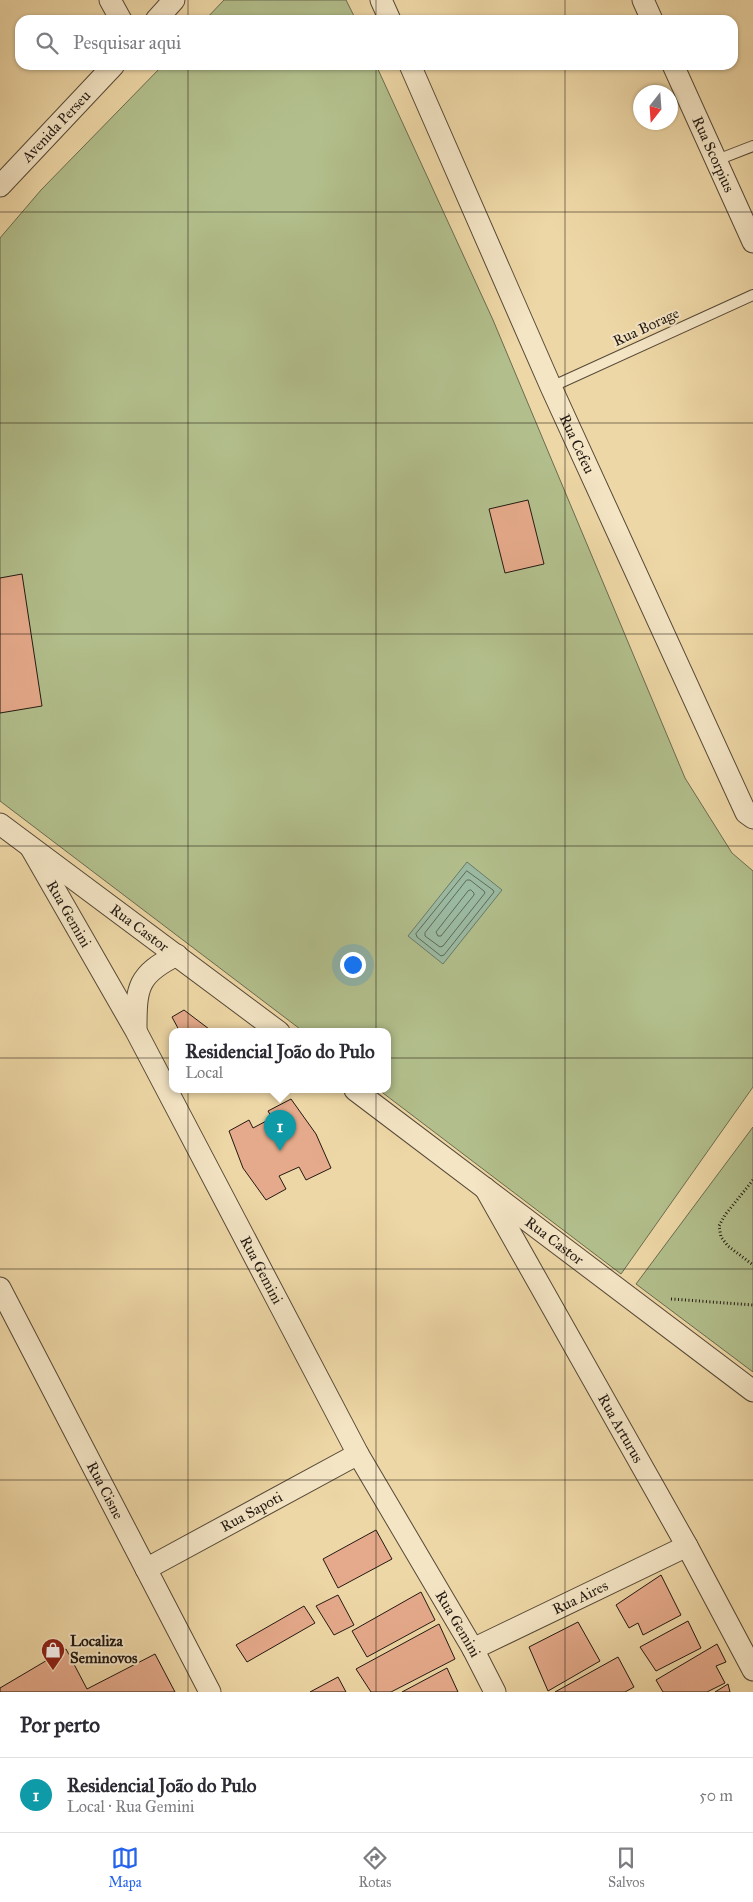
<!DOCTYPE html>
<html lang="pt">
<meta charset="utf-8">
<style>
:root{--surface:#fff;--page:#f2f2f3;--text:#2b2b33;--muted:#7c7c81;--line:#e1e1e2;--accent:#2563eb}
body{margin:0;font-family:"IM FELL Great Primer",serif;background:var(--page);color:var(--text)}
.compass{position:absolute;left:633px;top:85px;width:45px;height:45px;border-radius:50%;background:var(--surface);box-shadow:0 1px 4px #0004;rotate:197deg}
.you{position:absolute;left:352px;top:964px;width:18px;height:18px;margin:-12px;border:4px solid #fff;border-radius:50%;background:#1a73e8;box-shadow:0 0 0 8px #1a73e833}
.badge{display:grid;place-items:center;width:32px;height:32px;border-radius:50%;background:var(--accent);color:#fff;font-size:16px;font-weight:700}
.pin{position:absolute;translate:-50% -41px;filter:drop-shadow(0 1px 2px #0008)}
.pin::after{content:'';position:absolute;top:26px;width:18px;height:15px;background:inherit;clip-path:polygon(0 0,100% 0,50% 100%)}
.popup{position:absolute;left:169px;top:1028px;width:222px;height:65px;box-sizing:border-box;display:grid;place-content:center;border-radius:10px;background:var(--surface);filter:drop-shadow(0 1px 4px #0005);font-size:16px;white-space:nowrap;color:var(--muted)}
.popup b{font-size:19px;color:var(--text)}
.popup::after{content:'';position:absolute;left:50%;top:100%;margin-left:-10px;border:10px solid transparent;border-top-color:var(--surface)}
.list{margin:0;padding:0;list-style:none}
h2{display:flex;justify-content:space-between;align-items:center;height:65px;margin:0;padding:0 20px;font-size:21px}
h2 small{font-size:16px;font-weight:400;color:var(--muted)}
.list li{display:grid;grid-template-columns:32px 1fr auto;gap:15px;align-items:center;box-sizing:border-box;height:75px;padding:0 20px;border-top:1px solid var(--line)}
.list b{display:block;font-size:19px;white-space:nowrap}
.list p{margin:0;font-size:16px;white-space:nowrap;color:var(--muted)}
.list em{font-size:16px;font-style:normal;color:var(--muted)}
.icon{flex:none;width:28px;height:28px;fill:none;stroke:currentColor;stroke-width:2;stroke-linecap:round;stroke-linejoin:round}
.map{position:relative;flex:none;width:753px;height:1692px;overflow:hidden}
.search{position:absolute;background:var(--surface);box-shadow:0 1px 4px #0004;left:15px;right:15px;top:15px;height:55px;display:flex;align-items:center;gap:12px;box-sizing:border-box;padding:0 18px;border-radius:15px;color:var(--muted);font-size:19px}
.sheet{height:140px;background:var(--surface)}
nav{display:flex;justify-content:space-around;align-items:center;box-sizing:border-box;height:70px;border-top:1px solid var(--line);background:var(--surface);font-size:14px;color:var(--muted)}
nav a{display:grid;justify-items:center;gap:2px}
nav .on{color:var(--accent)}
.map>svg:first-child{display:block}
.green{fill:#b2bf8c;stroke:#6a6c50}
.water{fill:#9bbaa2;stroke:#6b7a69}
.lines{fill:none;stroke-linecap:round;stroke-linejoin:round}
.shore{stroke:#5f6a5a;stroke-width:1}
.building{fill:#e5aa8b;stroke:#231a13}
.lane-casing{stroke:#564938;stroke-width:12}
.street-casing{stroke:#564938;stroke-width:23}
.path{stroke:#231a13;stroke-width:3;stroke-dasharray:1 2.5;stroke-linecap:butt}
.lane{stroke:#f4e5c5;stroke-width:10}
.street{stroke:#f4e5c5;stroke-width:21}
.grid{fill:none;stroke:#231a13;stroke-width:1;stroke-opacity:0.55}
.labels{text-anchor:middle;dominant-baseline:central;stroke-width:4;stroke-linejoin:round;paint-order:stroke}
.street-label{font-size:15px;fill:#231a13;stroke:#f4e5c5}
.poi-label{font-size:15px;font-weight:bold;fill:#231a13;stroke:#f4e5c5;text-anchor:start}
</style>
<div class="map">
<svg width="753" height="1692" viewBox="0 0 753 1692">
<rect width="100%" height="100%" fill="#eed7a6"/>
<filter id="stains"><feTurbulence type="fractalNoise" baseFrequency=".004" numOctaves="4"/><feColorMatrix values="0 0 0 0 .2 0 0 0 0 .09 0 0 0 0 .02 0 0 0 .5 -.17"/></filter>
<radialGradient id="worn" r=".72"><stop offset=".6" stop-color="#630" stop-opacity="0"/><stop offset="1" stop-color="#630" stop-opacity=".3"/></radialGradient>
<!-- green -->
<g class="green">
<polygon points="224,0 346,0 356,20 205,20"/>
<polygon points="163,65 376,65 493,320 685,778 732,853 753,871 753,1087 621,1274 379,1090 388,1090 388,1032 304,1032 0,801 0,238 41,190"/>
<polygon points="753,1127 753,1372 636,1284"/>
</g>
<!-- water -->
<polygon class="water" points="467,862 502,890 443,964 408,936"/>
<g class="lines">
<!-- shore -->
<g class="shore">
<polygon points="467,871 493,890 494,892 444,955 441,956 417,937 416,934"/>
<polygon points="467,880 470,880 484,891 485,893 443,946 440,947 425,936 425,933"/>
<polygon points="471,890 474,893 474,895 441,936 438,936 436,932 468,891"/>
</g>
</g>
<!-- building -->
<g class="building">
<polygon points="528,500 544,564 505,573 489,509"/>
<polygon points="22,574 42,706 0,713 0,578"/>
<polygon points="184,1010 213,1032 180,1032 172,1017"/>
<polygon points="291,1099 316,1134 331,1168 306,1180 299,1167 279,1176 286,1189 266,1200 243,1168 229,1131 249,1120 253,1128 272,1118 268,1111"/>
<polygon points="376,1530 392,1559 338,1588 323,1559"/>
<polygon points="661,1575 681,1615 643,1635 638,1623 629,1628 616,1605"/>
<polygon points="421,1592 435,1620 367,1657 352,1631"/>
<polygon points="338,1595 354,1625 334,1635 316,1606"/>
<polygon points="304,1606 315,1623 247,1662 236,1645"/>
<polygon points="688,1621 701,1648 656,1671 640,1647"/>
<polygon points="578,1622 600,1661 548,1691 529,1647"/>
<polygon points="439,1624 455,1659 391,1692 371,1692 356,1669"/>
<polygon points="717,1644 726,1662 716,1666 725,1683 707,1692 663,1692 656,1680"/>
<polygon points="66,1649 87,1689 155,1654 175,1692 0,1692 0,1688"/>
<polygon points="618,1657 634,1687 625,1692 555,1692"/>
<polygon points="447,1668 458,1692 402,1692"/>
<polygon points="338,1677 346,1692 310,1692"/>
<polygon points="728,1684 730,1692 715,1692"/>
</g>
<g class="lines">
<!-- lane casing -->
<g class="lane-casing">
<g id="lane">
<polyline points="717,160 753,146"/>
<polyline points="551,387 753,295"/>
</g>
</g>
<!-- street casing -->
<g class="street-casing">
<g id="street">
<polyline points="110,0 121,20"/>
<polyline points="381,0 390,20"/>
<polyline points="643,0 652,20"/>
<polyline points="156,20 174,0"/>
<path id="s1" d="M410,65L551,387L746,813L753,818"/>
<path id="s2" d="M673,65L753,242"/>
<path id="s3" d="M0,186L114,65"/>
<path id="s4" d="M0,824L279,1032"/>
<path id="s5" d="M31,848L136,1031L358,1454L473,1649L495,1692"/>
<path d="M136,1028C136,987 138,974 177,955"/>
<path id="s6" d="M355,1090L753,1391"/>
<path id="s7" d="M485,1188L687,1546L753,1670"/>
<path id="s8" d="M0,1288L210,1692"/>
<path id="s9" d="M146,1569L358,1454"/>
<path id="s10" d="M473,1649L687,1546"/>
</g>
</g>
<!-- path -->
<g class="path">
<polyline points="753,1180 725,1215 719,1226 721,1237 728,1246 753,1265"/>
<polyline points="671,1299 753,1305"/>
</g>
<!-- lane -->
<use href="#lane" class="lane"/>
<!-- street -->
<use href="#street" class="street"/>
</g>
<!-- grid -->
<path class="grid" d="M188,0V20M376,0V20M565,0V20M188,65V1692M376,65V1692M565,65V1692M0,212H753M0,423H753M0,634H753M0,846H753M0,1058H753M0,1269H753M0,1480H753"/>
<!-- icons -->
<defs>
<g id="shop-pin" transform="scale(1.25)"><path d="M0 17L-7.5 6A9.5 9.5 0 1 1 7.5 6Z" fill="#8f2418" stroke="#f4e5c5"/><path d="M-5-2.5h2.3a2.7 3.5 0 0 1 5.4 0H5L5.5 6h-11ZM-1.5-2.5h3a1.5 2.3 0 0 0-3 0Z" fill="#fff"/></g>
</defs>
<g fill-rule="evenodd">
<use href="#shop-pin" x="53" y="1650"/>
</g>
<g class="labels">
<!-- street labels -->
<g class="street-label">
<text stroke="none"><textPath href="#s3" startOffset="82">Avenida Perseu</textPath></text>
<text stroke="none"><textPath href="#s2" startOffset="98">Rua Scorpius</textPath></text>
<text transform="translate(646 327) rotate(-25)">Rua Borage</text>
<text stroke="none"><textPath href="#s1" startOffset="414">Rua Cefeu</textPath></text>
<text stroke="none"><textPath href="#s5" startOffset="76">Rua Gemini</textPath></text>
<text stroke="none"><textPath href="#s4" startOffset="174">Rua Castor</textPath></text>
<text stroke="none"><textPath href="#s6" startOffset="250">Rua Castor</textPath></text>
<text stroke="none"><textPath href="#s5" startOffset="481">Rua Gemini</textPath></text>
<text stroke="none"><textPath href="#s7" startOffset="276">Rua Arturus</textPath></text>
<text stroke="none"><textPath href="#s8" startOffset="228">Rua Cisne</textPath></text>
<text stroke="none"><textPath href="#s9" startOffset="120">Rua Sapoti</textPath></text>
<text stroke="none"><textPath href="#s10" startOffset="119">Rua Aires</textPath></text>
<text stroke="none"><textPath href="#s5" startOffset="886">Rua Gemini</textPath></text>
</g>
<!-- poi labels -->
<g class="poi-label">
<text x="70" y="1641">Localiza<tspan x="70" dy="17">Seminovos</tspan></text>
</g>
</g>
<rect width="100%" height="100%" filter="url(#stains)"/>
<rect width="100%" height="100%" fill="url(#worn)"/>
</svg>
<svg class="compass" viewBox="-18 -18 36 36"><path d="M0-13l5 13h-10z" fill="#e53935"/><path d="M0 13l5-13h-10z" fill="#7c7c81"/></svg>
<div class="you"></div>
<div class="pin badge" style="left:280px;top:1151px;background:#0f9aa8">1</div>
<div class="popup"><b>Residencial João do Pulo</b>Local</div>
<div class="search"><svg class="icon" aria-label="search" viewBox="0 0 24 24"><circle cx="10" cy="10" r="6"/><path d="M15 15l6 6"/></svg>Pesquisar aqui</div>
</div>
<section class="sheet">
<h2>Por perto<small></small></h2>
<ul class="list">
<li><span class="badge" style="background:#0f9aa8">1</span><div><b>Residencial João do Pulo</b><p>Local · Rua Gemini</p></div><em>50 m</em></li>
</ul>
</section>
<nav>
<a class="on"><svg class="icon" aria-label="map" viewBox="0 0 24 24"><path d="M3 6l6-2 6 2 6-2v14l-6 2-6-2-6 2zM9 4v14M15 6v14"/></svg>Mapa</a>
<a><svg class="icon" aria-label="directions" viewBox="0 0 24 24"><path d="M12 3l9 9-9 9-9-9zM9 14v-3h6M13 9l2 2-2 2"/></svg>Rotas</a>
<a><svg class="icon" aria-label="saved" viewBox="0 0 24 24"><path d="M7 4h10v16l-5-4-5 4z"/></svg>Salvos</a>
</nav>
